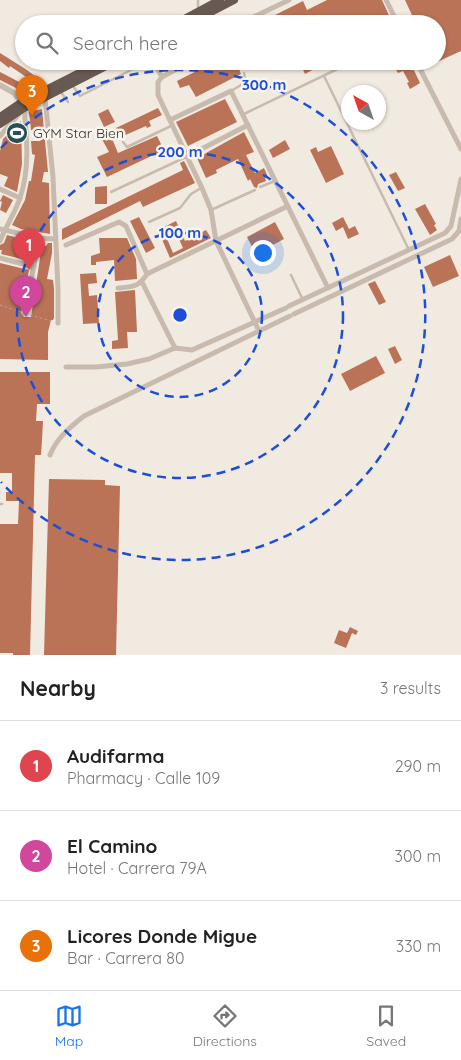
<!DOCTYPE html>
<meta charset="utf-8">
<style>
:root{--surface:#fff;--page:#f6f6f6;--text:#222;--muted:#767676;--line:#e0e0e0;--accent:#1a73e8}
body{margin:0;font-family:Quicksand,sans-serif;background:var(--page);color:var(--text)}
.compass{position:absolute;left:341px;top:85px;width:45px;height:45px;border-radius:50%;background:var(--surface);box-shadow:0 1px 4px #0004;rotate:320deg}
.you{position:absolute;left:262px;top:252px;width:18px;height:18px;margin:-12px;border:4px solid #fff;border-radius:50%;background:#1a73e8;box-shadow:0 0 0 8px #1a73e833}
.badge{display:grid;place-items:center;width:32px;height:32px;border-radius:50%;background:var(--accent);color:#fff;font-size:16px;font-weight:700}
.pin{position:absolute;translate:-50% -41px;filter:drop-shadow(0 1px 2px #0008)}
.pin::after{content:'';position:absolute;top:26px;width:18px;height:15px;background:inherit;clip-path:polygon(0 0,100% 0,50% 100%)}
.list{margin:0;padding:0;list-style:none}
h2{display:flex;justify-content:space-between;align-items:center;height:65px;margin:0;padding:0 20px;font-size:21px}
h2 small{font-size:16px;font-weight:400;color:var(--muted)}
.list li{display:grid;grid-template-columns:32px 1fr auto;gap:15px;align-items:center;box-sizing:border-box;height:90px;padding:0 20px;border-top:1px solid var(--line)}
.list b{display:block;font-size:19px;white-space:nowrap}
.list p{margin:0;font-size:16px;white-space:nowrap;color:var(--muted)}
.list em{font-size:16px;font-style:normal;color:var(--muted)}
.icon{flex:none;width:28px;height:28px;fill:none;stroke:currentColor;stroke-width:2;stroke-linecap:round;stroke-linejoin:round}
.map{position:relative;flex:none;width:461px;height:655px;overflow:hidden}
.search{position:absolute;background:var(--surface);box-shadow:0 1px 4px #0004;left:15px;right:15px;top:15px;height:55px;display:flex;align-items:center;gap:12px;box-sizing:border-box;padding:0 18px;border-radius:28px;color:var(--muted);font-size:19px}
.sheet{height:335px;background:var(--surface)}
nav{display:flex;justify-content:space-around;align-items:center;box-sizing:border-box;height:70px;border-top:1px solid var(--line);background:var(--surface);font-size:14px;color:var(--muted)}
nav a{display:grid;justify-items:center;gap:2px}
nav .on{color:var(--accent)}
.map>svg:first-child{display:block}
.building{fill:#ba7357;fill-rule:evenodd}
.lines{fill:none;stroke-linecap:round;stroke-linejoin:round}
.path{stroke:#b4a598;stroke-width:1;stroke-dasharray:2.5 2.5;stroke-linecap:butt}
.service{stroke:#c8bbae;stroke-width:2.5}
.minor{stroke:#c8bbae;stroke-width:5}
.tertiary{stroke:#c8bbae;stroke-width:5.5}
.trunk{stroke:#685a52;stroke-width:8}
.ring{fill:none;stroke:#1d4ed8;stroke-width:2.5;stroke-dasharray:9 6}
.labels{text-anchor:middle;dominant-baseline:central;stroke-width:5;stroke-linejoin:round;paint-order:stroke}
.poi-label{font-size:14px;fill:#38302c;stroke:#f9f4ee;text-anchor:start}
.centre{fill:#1d4ed8;stroke:#f9f4ee;stroke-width:2.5}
.ring-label{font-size:15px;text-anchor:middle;font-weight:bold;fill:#1d4ed8;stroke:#f9f4ee;stroke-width:5;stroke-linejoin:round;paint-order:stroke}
</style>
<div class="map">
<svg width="461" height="655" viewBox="0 0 461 655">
<rect width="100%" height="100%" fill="#f1eae1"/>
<!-- building -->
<g class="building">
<polygon points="327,0 382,0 393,24 280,24 275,15 303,1 307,10"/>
<polygon points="405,0 461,0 461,51 437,62 437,24 416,24"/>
<polygon points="0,53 27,70 40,80 35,83 10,66 9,68 0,61"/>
<polygon points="216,61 236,61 241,74 196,97 189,85 180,88 177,81"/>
<polygon points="299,61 329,61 305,74"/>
<polygon points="398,61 412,61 413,66 412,66 420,83 410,89 407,83 409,82 403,71 398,73 394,66 399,64"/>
<polygon points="0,72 27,86 24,92 0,80"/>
<polygon points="225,99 237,122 188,146 176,122"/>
<polygon points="158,108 162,115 149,121 151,126 147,128 146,126 121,137 116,128"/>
<polygon points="42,109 48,172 44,172 42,182 49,183 50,234 21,229 12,225 25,200 29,181 31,181 35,155 32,154 31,141 40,141 40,130 31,130 29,112"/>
<polygon points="108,109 115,122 104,127 98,114"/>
<polygon points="21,121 22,164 17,192 4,186 8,177 0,174 0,151 3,139"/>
<polygon points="101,129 107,135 110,134 118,153 157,136 164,150 107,177 97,157 109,152 98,132"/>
<polygon points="244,132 254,152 246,155 255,173 264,168 268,177 265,178 266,181 258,184 257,188 254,187 250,179 248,181 238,159 216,170 217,173 206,178 197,158"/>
<polygon points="285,140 290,149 273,158 269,150"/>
<polygon points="331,146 344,174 326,183 310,150 316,147 318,152"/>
<polygon points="184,161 195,183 143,207 140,201 62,240 62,229 183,170 180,163"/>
<polygon points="396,172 405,188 398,191 389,175"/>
<polygon points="107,186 107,204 95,204 95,187"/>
<polygon points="3,195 13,200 6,213 0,210 2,202 0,201"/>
<polygon points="425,204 436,224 434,225 437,230 430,235 415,209"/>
<polygon points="139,217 155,248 146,253 130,221"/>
<polygon points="343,217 349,229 355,226 359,234 348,239 343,227 336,231 332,223"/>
<path d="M176,221L185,241L206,230L211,238L170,258L158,230ZM175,230L183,248L173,253L165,234Z"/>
<polygon points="275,222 284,239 256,254 247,237"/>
<polygon points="7,235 15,237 13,244 15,245 14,248 23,251 26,240 34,242 30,261 1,254 2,250 0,250 0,245 4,243"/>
<polygon points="99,238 127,238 136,259 137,279 115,281 114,260 96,262 96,265 91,265 91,256 100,253"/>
<polygon points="48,243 52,243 52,253 47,279 53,280 54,289 54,318 53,320 51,320 48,332 48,360 0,359 0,263 29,270 21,313 24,317 31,317 42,245 46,246"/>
<polygon points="450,255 459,276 433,287 424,267"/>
<polygon points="96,273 97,283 88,284 89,296 97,295 99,323 83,324 80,274"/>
<polygon points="375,281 386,302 379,305 368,284"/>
<polygon points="135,290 137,332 127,332 128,348 112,349 112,341 118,340 115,292"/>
<polygon points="395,346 402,360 395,364 388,349"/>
<polygon points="376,356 385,373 350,391 341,374"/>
<polygon points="0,372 50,372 50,404 37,404 36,421 43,421 42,440 41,455 35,455 30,655 13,655 13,653 0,653 0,524 18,524 19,501 6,501 6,492 12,492 12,473 0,473"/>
<polygon points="49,479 105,480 105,485 120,486 116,655 44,655"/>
<polygon points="350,627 358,631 356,635 352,633 346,648 334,643 339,630 347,633"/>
</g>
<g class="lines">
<!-- path -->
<g class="path">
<polyline points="0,305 21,312"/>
<polyline points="30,315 52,321"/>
</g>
<!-- service -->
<g class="service">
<polyline points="198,11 198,0"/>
<polyline points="324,76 409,250"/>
<polyline points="73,86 80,96 133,69"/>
<polyline points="60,91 68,102"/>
<polyline points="231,91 246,82 244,73"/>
<polyline points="244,114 354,61"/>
<polyline points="123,142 127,147 171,126"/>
<polyline points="260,187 275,181"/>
<polyline points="111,192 186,157"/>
<polyline points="211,210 255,190"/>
<polyline points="149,222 180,208 191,194 201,188"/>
<polyline points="291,275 302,298"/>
<polyline points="0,504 2,504"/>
</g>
<!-- minor -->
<g class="minor">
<polyline points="386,0 398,24"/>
<polyline points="239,24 289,0"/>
<polyline points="153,61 162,77"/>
<polyline points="191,61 162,77 158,82 158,95 202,188 211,210 216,241 259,331"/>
<polyline points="416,61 461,149"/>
<polyline points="45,98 53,177 58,289 58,323"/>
<polyline points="170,120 231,91 328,288"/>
<polyline points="0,136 19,114"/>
<polyline points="188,156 248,125"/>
<polyline points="0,189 20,198"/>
<polyline points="0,229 39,238 55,239"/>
<path d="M0,241C6,226 15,213 20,198C30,168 27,139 24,108"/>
<polyline points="66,245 119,222 126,226 147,274"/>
<polyline points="0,258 34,267"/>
<polyline points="142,282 175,348"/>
<path d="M118,288C132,287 139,287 147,274L288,206"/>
<polyline points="289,306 445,233 451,226 461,179"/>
<polyline points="25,313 39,238"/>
<polyline points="294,314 452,239 459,231 461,219"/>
<polyline points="66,367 96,367 127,364 149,359 175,348 192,350 286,308"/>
<path d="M50,455C56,439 70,427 84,416L290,316"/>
</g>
<!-- tertiary -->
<polyline class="tertiary" points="0,85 14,93 23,104"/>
<!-- trunk -->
<g class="trunk">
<polyline points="175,24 220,0"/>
<polyline points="188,24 234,0"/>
<polyline points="0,117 22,102 103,61"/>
<polyline points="0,124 24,108 116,61"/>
</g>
</g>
<!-- distance rings -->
<g class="ring">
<circle cx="180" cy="315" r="82"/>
<circle cx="180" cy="315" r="163"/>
<path d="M1 148A245 245 0 1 1 1 482"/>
</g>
<!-- icons -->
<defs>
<g id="stadium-disc" transform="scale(1.125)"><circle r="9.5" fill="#255055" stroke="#f9f4ee"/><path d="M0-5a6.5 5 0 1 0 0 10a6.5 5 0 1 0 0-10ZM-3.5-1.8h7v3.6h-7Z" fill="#fff"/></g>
</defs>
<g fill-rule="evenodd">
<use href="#stadium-disc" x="17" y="133"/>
</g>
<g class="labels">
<!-- poi labels -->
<g class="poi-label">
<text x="33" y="133">GYM Star Bien</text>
</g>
</g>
<circle cx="180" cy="315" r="8" class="centre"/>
<g class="ring-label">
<text x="264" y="90">300 m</text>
<text x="180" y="157">200 m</text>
<text x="180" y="238">100 m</text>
</g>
</svg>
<svg class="compass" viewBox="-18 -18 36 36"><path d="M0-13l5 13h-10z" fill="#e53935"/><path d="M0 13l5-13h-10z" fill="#767676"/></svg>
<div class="you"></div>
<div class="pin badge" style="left:29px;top:270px;background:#e0444e">1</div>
<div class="pin badge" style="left:26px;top:317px;background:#d1479c">2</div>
<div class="pin badge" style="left:32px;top:116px;background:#e8710a">3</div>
<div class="search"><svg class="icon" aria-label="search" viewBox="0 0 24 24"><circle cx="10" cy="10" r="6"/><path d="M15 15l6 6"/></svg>Search here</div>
</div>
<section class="sheet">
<h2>Nearby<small>3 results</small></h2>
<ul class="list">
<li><span class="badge" style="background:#e0444e">1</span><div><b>Audifarma</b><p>Pharmacy · Calle 109</p></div><em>290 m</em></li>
<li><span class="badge" style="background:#d1479c">2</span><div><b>El Camino</b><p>Hotel · Carrera 79A</p></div><em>300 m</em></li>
<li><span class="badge" style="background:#e8710a">3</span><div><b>Licores Donde Migue</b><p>Bar · Carrera 80</p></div><em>330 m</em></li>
</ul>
</section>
<nav>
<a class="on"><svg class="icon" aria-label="map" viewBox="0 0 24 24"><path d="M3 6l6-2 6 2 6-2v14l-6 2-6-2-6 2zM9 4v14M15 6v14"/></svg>Map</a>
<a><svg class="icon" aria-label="directions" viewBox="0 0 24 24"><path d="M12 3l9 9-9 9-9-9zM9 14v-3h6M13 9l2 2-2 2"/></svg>Directions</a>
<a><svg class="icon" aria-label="saved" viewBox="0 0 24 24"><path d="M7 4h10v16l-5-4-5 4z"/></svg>Saved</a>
</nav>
